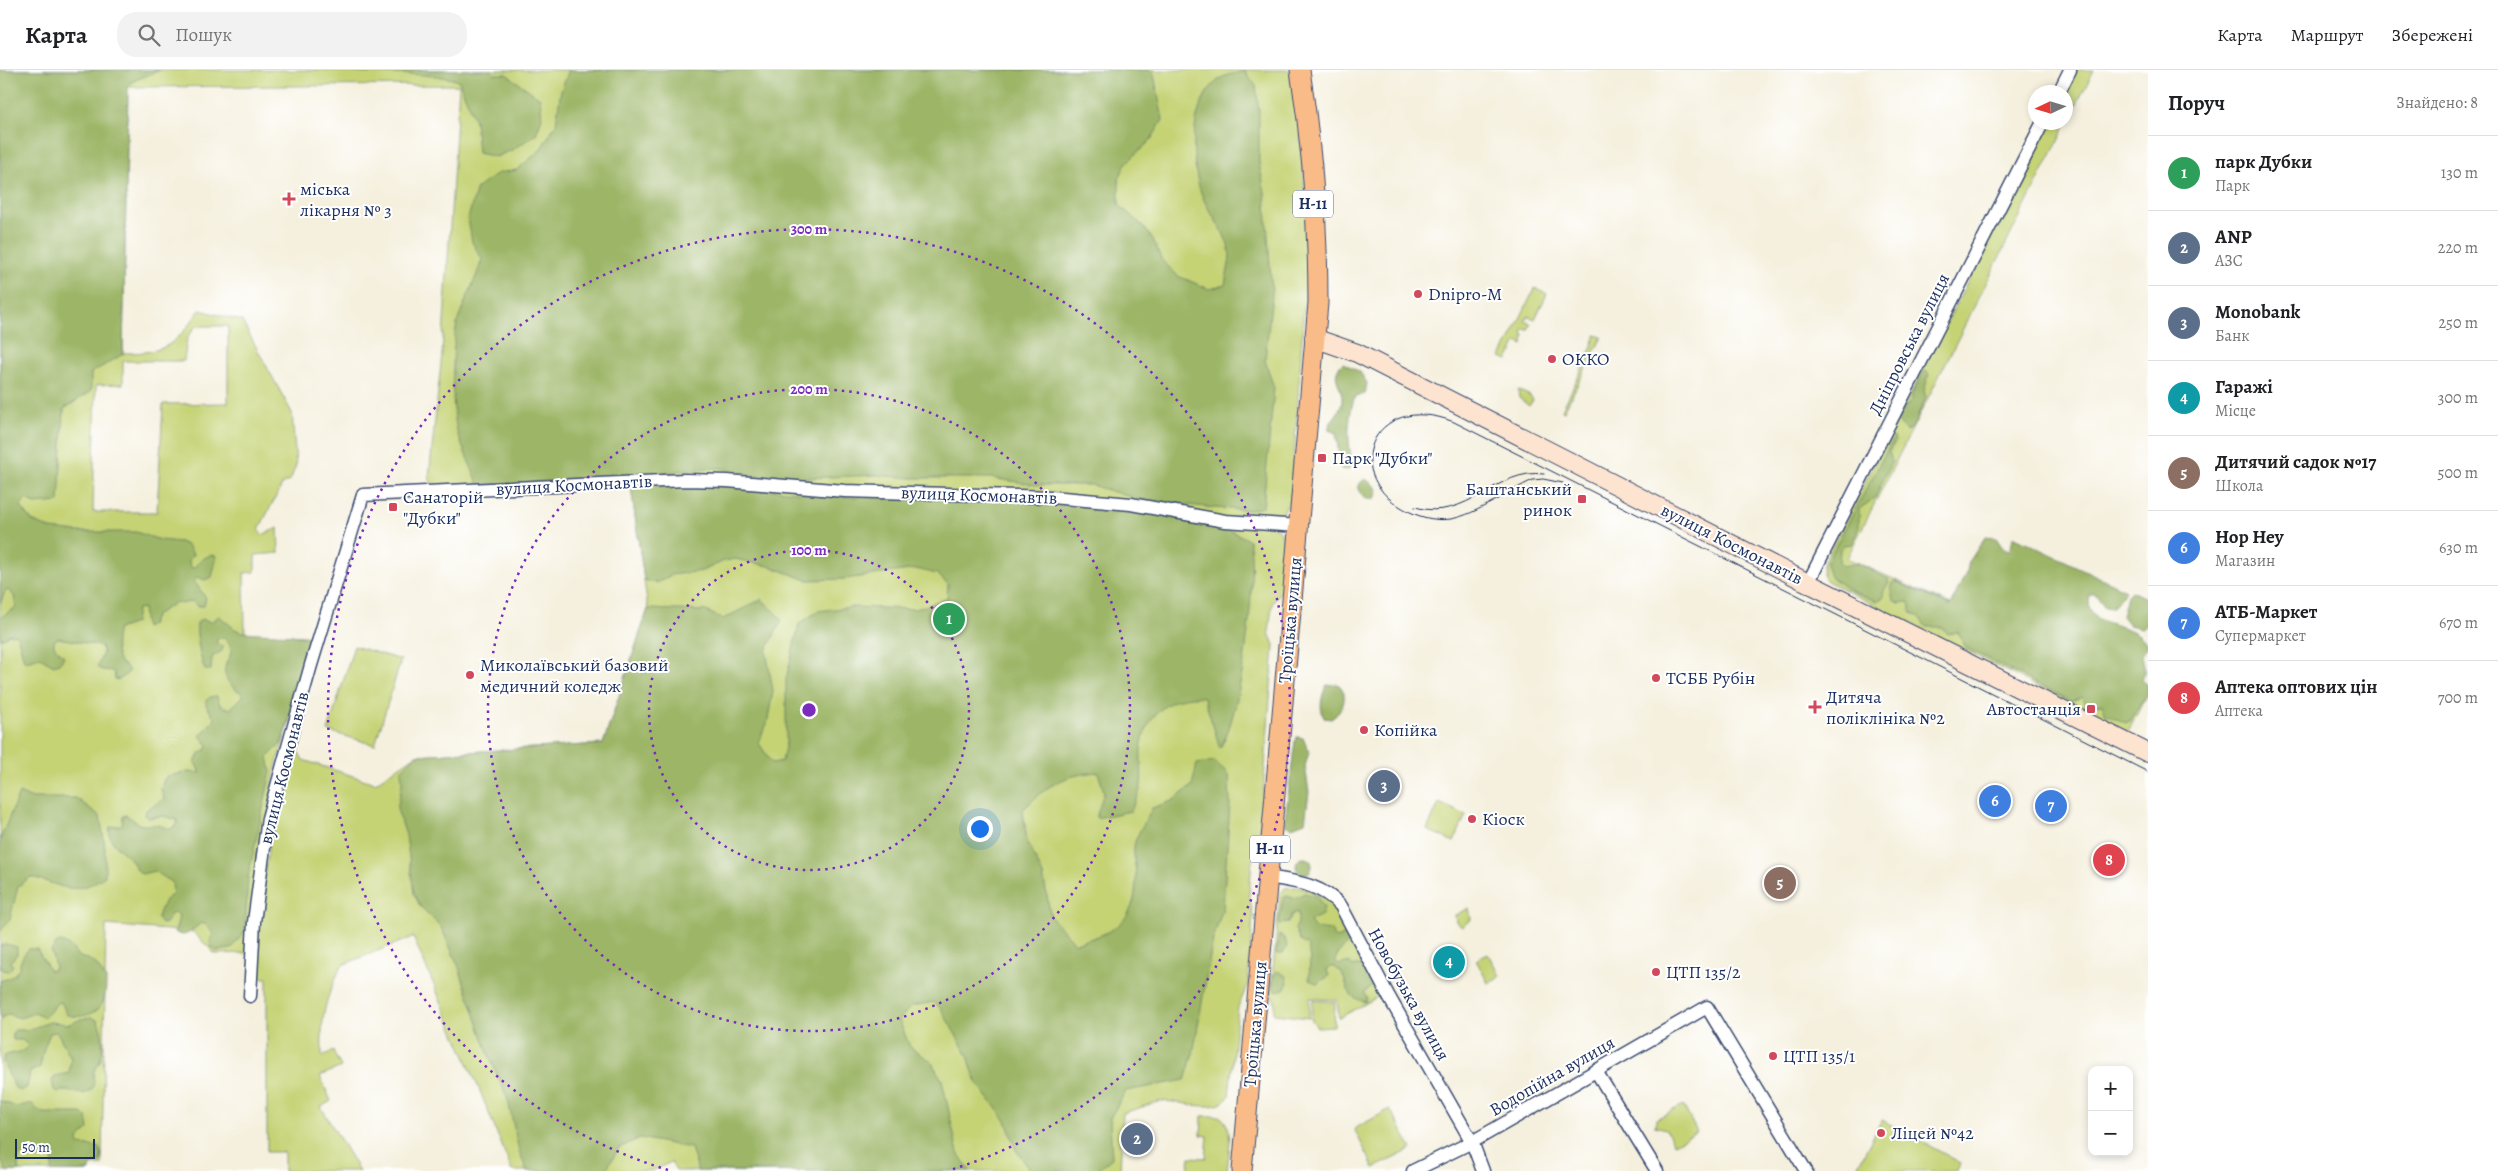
<!DOCTYPE html>
<html lang="uk">
<meta charset="utf-8">
<style>
:root{--surface:#fff;--page:#f2f2f2;--text:#202124;--muted:#757577;--line:#e0e0e0;--accent:#7c3aed}
body{margin:0;font-family:Alegreya,serif;background:var(--page);color:var(--text)}
.controls{position:absolute;right:15px;bottom:15px;display:grid;overflow:hidden;border-radius:10px;box-shadow:0 2px 8px #0003}
.controls button{width:45px;height:45px;display:grid;place-items:center;padding:0;border:0;border-bottom:1px solid var(--line);background:var(--surface);color:var(--text);font:25px sans-serif}
.compass{position:absolute;left:2028px;top:15px;width:45px;height:45px;border-radius:50%;background:var(--surface);box-shadow:0 2px 8px #0003;rotate:266deg}
.scale{position:absolute;left:15px;bottom:12px;width:80px;box-sizing:border-box;padding-left:5px;border:2px solid #1b2f5e;border-top:0;font-size:14px;line-height:18px;white-space:nowrap;color:#1b2f5e;-webkit-text-stroke:4px #fff;paint-order:stroke}
.you{position:absolute;left:979px;top:758px;width:18px;height:18px;margin:-12px;border:4px solid #fff;border-radius:50%;background:#1a73e8;box-shadow:0 0 0 8px #1a73e833}
.badge{display:grid;place-items:center;width:32px;height:32px;border-radius:50%;background:var(--accent);color:#fff;font-size:16px;font-weight:700}
.pin{position:absolute;translate:-50% -50%;border:2px solid #fff;box-shadow:0 1px 5px #0006}
.list{margin:0;padding:0;list-style:none}
h2{display:flex;justify-content:space-between;align-items:center;height:65px;margin:0;padding:0 20px;font-size:21px}
h2 small{font-size:16px;font-weight:400;color:var(--muted)}
.list li{display:grid;grid-template-columns:32px 1fr auto;gap:15px;align-items:center;box-sizing:border-box;height:75px;padding:0 20px;border-top:1px solid var(--line)}
.list b{display:block;font-size:19px;white-space:nowrap}
.list p{margin:0;font-size:16px;white-space:nowrap;color:var(--muted)}
.list em{font-size:16px;font-style:normal;color:var(--muted)}
.icon{flex:none;width:28px;height:28px;fill:none;stroke:currentColor;stroke-width:2;stroke-linecap:round;stroke-linejoin:round}
.map{position:relative;flex:none;width:2148px;height:1101px;overflow:hidden}
header{display:flex;align-items:center;gap:30px;box-sizing:border-box;height:70px;padding:0 25px;background:var(--surface);border-bottom:1px solid var(--line)}
header strong{font-size:24px}
nav{display:flex;gap:28px;margin-inline-start:auto;font-size:18px}
.search{width:350px;height:45px;background:var(--page);display:flex;align-items:center;gap:12px;box-sizing:border-box;padding:0 18px;border-radius:20px;color:var(--muted);font-size:19px}
main{display:flex}
aside{flex:1;background:var(--surface)}
.map>svg:first-child{display:block}
.green{fill:#c5d375;stroke:#70816a;fill-rule:evenodd}
.forest{fill:#9cb566;stroke:#5c7262}
.lines{fill:none;stroke-linecap:round;stroke-linejoin:round}
.street-casing{stroke:#3c4c71;stroke-width:15}
.secondary-casing{stroke:#3c4c71;stroke-width:20}
.primary-casing{stroke:#3c4c71;stroke-width:21}
.street{stroke:#fff;stroke-width:12}
.secondary{stroke:#fde4d0;stroke-width:18}
.primary{stroke:#f9bc89;stroke-width:19}
.tram{stroke:#1b2f5e;stroke-width:1}
.ring{fill:none;stroke:#7b2cbf;stroke-width:2.5;stroke-dasharray:2.5 5}
.poi-dot{fill:#d1495b;stroke:#fff;stroke-width:2}
.labels{text-anchor:middle;dominant-baseline:central;stroke-width:4;stroke-linejoin:round;paint-order:stroke}
.shield{fill:#fff;stroke:#5f6d8e;stroke-width:1}
.shield-label{font-size:16px;font-weight:bold;fill:#1b2f5e}
.poi-label{font-size:18px;fill:#1b2f5e;stroke:#fff;text-anchor:start}
.street-label{font-size:18px;fill:#1b2f5e;stroke:#fff}
.centre{fill:#7b2cbf;stroke:#fff;stroke-width:2.5}
.ring-label{font-size:15px;text-anchor:middle;font-weight:bold;fill:#7b2cbf;stroke:#fff;stroke-width:4;stroke-linejoin:round;paint-order:stroke}
</style>
<header>
<strong>Карта</strong>
<div class="search"><svg class="icon" aria-label="search" viewBox="0 0 24 24"><circle cx="10" cy="10" r="6"/><path d="M15 15l6 6"/></svg>Пошук</div>
<nav><a>Карта</a><a>Маршрут</a><a>Збережені</a></nav>
</header>
<main>
<div class="map">
<svg width="2148" height="1101" viewBox="0 0 2148 1101">
<rect width="100%" height="100%" fill="#fff"/>
<filter id="ink" filterUnits="userSpaceOnUse"><feTurbulence type="fractalNoise" baseFrequency=".02" numOctaves="2"/><feDisplacementMap in="SourceGraphic" scale="10" xChannelSelector="R" yChannelSelector="G"/><feConvolveMatrix kernelMatrix="1 2 1 2 8 2 1 2 1" color-interpolation-filters="sRGB"/></filter>
<filter id="wash" filterUnits="userSpaceOnUse"><feTurbulence type="fractalNoise" baseFrequency=".0096" numOctaves="4" result="noise"/><feDisplacementMap in="SourceGraphic" scale="20" xChannelSelector="R" yChannelSelector="G"/><feGaussianBlur stdDeviation="1.12" result="paint"/><feColorMatrix in="noise" values="0 0 0 0 0 0 0 0 0 0 0 0 0 0 0 0 0 1.4 0 .05"/><feComposite in="paint" operator="in"/></filter>
<g filter="url(#wash)">
<rect width="100%" height="100%" fill="#f5f0de"/>
<!-- green -->
<g class="green">
<path d="M0,0H1292L1299,44L1306,134L1307,194L1291,430L1281,445L1262,448L1281,462L1285,476L1282,519L1272,534L1269,563L1274,575L1259,777L1252,791L1249,824L1253,846L1248,914L1238,937L1229,1026C1217,1047 1178,1028 1158,1032C1146,1035 1135,1040 1123,1043L1120,1101H676L671,1092L652,1101H512L480,1021L413,867L342,895C324,932 321,945 322,986L333,981L341,997L320,1006L331,1031L321,1037L359,1101H284V1082H267V908H255L257,854L273,749L293,672L303,690L375,713L416,685L603,674L648,539L631,417L437,416L431,413L429,407L442,284L459,15L128,17L123,283C167,283 175,275 200,240L242,251L292,343L296,395L290,411L283,413L259,459L262,465L278,458L279,483L255,485V502L244,503L245,565L315,566L275,700L249,883L215,884L193,862L106,855L102,1095L90,1096V1101H0ZM196,256H228V333L163,334L157,442H93L96,315L123,314V291H184L187,268Z"/>
<polygon points="2076,0 2094,0 1847,488 2147,624 2128,662 1827,511 1823,505 1823,494 2049,53 2066,52 2065,22"/>
<polygon points="1535,218 1547,224 1535,249 1528,246 1525,251 1531,254 1528,260 1524,259 1522,264 1524,265 1523,275 1517,272 1508,290 1501,287"/>
<polygon points="1596,265 1602,267 1564,341 1562,340 1586,291"/>
<polygon points="1518,320 1530,326 1533,330 1529,336 1519,328"/>
<polygon points="354,576 401,590 375,675 328,661"/>
<polygon points="1439,733 1466,745 1454,772 1427,760"/>
<polygon points="1295,817 1311,820 1334,834 1383,924 1339,948 1337,930 1310,928 1309,948 1274,944 1275,933 1271,920 1280,824 1285,818"/>
<polygon points="1469,838 1471,849 1462,857 1456,852 1455,845"/>
<polygon points="1488,884 1500,906 1488,913 1476,890"/>
<polygon points="1313,930 1335,932 1334,956 1317,957 1311,949"/>
<polygon points="1683,1035 1697,1062 1674,1074 1666,1059 1655,1056 1656,1049"/>
<polygon points="1390,1039 1412,1079 1374,1098 1354,1059"/>
<path d="M1202,1046H1219C1236,1056 1228,1085 1227,1101H1188L1190,1087L1206,1088L1208,1066L1201,1065Z"/>
<polygon points="1882,1050 1961,1093 1957,1101 1868,1101 1858,1095"/>
</g>
<!-- forest -->
<g class="forest">
<path d="M0,0H160L131,12L128,17L123,284L91,303V321L64,339L59,432L35,434L26,429L21,437L32,451L51,459L78,462H136L160,470L180,472L188,476L193,484L189,491L190,497L194,498C199,490 209,483 217,486L212,507L205,510L197,507L194,511L206,528L204,536H197L192,531L182,534L176,532L156,545L151,555L145,558L143,538L137,539L135,553L118,559C115,567 114,587 121,593C123,595 126,596 128,599V603L119,610L115,609L114,602C108,599 102,602 97,597L103,583L101,576L58,568L54,571V576L64,586L61,592L54,595L40,587L27,591L24,590L17,565L9,564L4,568H0V548L16,537L14,526L8,520L5,522L0,534Z"/>
<path d="M331,0H491L494,4H506L540,28L542,48L536,64L514,79L496,87L478,83L475,51L459,11C429,0 369,7 331,0Z"/>
<path d="M569,0H1153L1163,50L1150,71L1126,93L1119,109V135L1143,156L1153,169L1161,189L1178,206L1209,219L1225,215C1226,206 1230,194 1230,185C1228,164 1212,148 1204,130C1189,98 1187,27 1223,7C1229,4 1238,3 1245,1L1256,16L1259,41V93L1265,122L1272,225L1265,290L1274,318L1263,437L1250,440L1214,438L1137,429L1091,415H1036L991,408H912L877,405L781,409L758,407L721,398L692,399L632,408L479,415C472,398 464,382 458,365C451,342 451,273 458,250C465,230 476,210 482,189L472,172L468,148L477,118L498,103L517,100L540,80L556,54L561,20Z"/>
<path d="M1343,293L1360,302L1367,313L1365,324L1355,327C1348,343 1346,379 1354,394L1348,400L1341,399L1336,363L1329,360V356C1333,347 1342,340 1342,331C1343,315 1328,306 1343,293Z"/>
<path d="M1925,300L1929,304L1924,321L1926,327L1916,351L1911,359L1906,361L1898,352C1900,341 1907,337 1912,329V323Z"/>
<polygon points="1894,367 1895,372 1889,382 1892,391 1875,428 1859,439 1859,457 1852,474 1844,475 1840,479 1839,493 1843,496 1857,493 1888,509 1889,512 1883,522 1884,527 1877,531 1851,521 1830,507 1826,494"/>
<path d="M1365,409L1375,416L1378,421L1375,429C1364,429 1360,425 1358,415Z"/>
<path d="M726,415L845,427L1052,431L1101,436L1218,454L1249,470C1258,509 1242,644 1220,678L1204,627C1169,624 1145,645 1141,680C1140,691 1143,704 1141,715C1140,724 1134,733 1131,741L1096,748L1104,722L1098,702C1063,705 1047,715 1023,740L1027,771L1043,805L1051,847L1075,873C1114,863 1136,853 1136,808C1136,798 1133,787 1134,777C1134,768 1148,748 1152,738L1172,731L1192,716L1197,694L1214,691L1229,704L1230,734L1223,838L1213,869L1193,984L1185,1010L1126,1021L1110,1048L1112,1088L1096,1101H1031L1016,1080L1006,1051L976,1012L968,986L941,939L934,932L912,936L899,950L910,977L931,991L942,1010L958,1083L970,1101H698L691,1078L640,1068L619,1078L605,1101H527L519,1081L508,1030L488,983L458,895L441,857L420,836L414,824L406,765L397,739L402,714L401,700L416,685L603,674L648,539L706,541L723,549L762,529L782,550L766,581L773,621L767,654L758,672L772,693L782,691L786,672V609L799,554L818,541L851,537L915,539L947,529L948,514L937,504L916,499L845,509L807,510L769,496L735,489L724,491L702,501L671,505L657,513L644,510L631,417Z"/>
<path d="M2013,466L2126,520L2112,538L2105,537L2095,524H2089C2089,528 2089,537 2090,540C2097,558 2137,552 2147,575L2142,585L2145,600L2141,610L2148,616V626L2143,629L2130,651L2125,653L2105,643L2103,634L2085,636L2082,627L2071,631L1966,578L1958,562L1948,564L1942,557H1926L1919,547L1911,543L1909,532L1899,533L1893,530L1891,520L1893,512L1895,511L1950,536L1967,501L1969,492L1985,467L1996,468L2003,478L2008,481L2011,478Z"/>
<polygon points="2131,521 2148,529 2148,553 2142,558 2129,555 2122,546 2127,525"/>
<path d="M219,546L235,559L242,562L292,565L309,568L310,572L304,584L302,602L292,617L290,646L281,674L268,687L271,702L248,807L245,861L231,879L217,881L212,878L210,872L213,864L207,855L201,853C193,859 186,870 175,862L179,847L174,843L171,844L166,853L161,854L157,848L165,830L173,824L172,812L154,801L142,804C136,801 135,794 130,789C122,779 106,773 110,757L122,755L123,746L126,745L141,755H158L170,759L177,755V750L163,746L149,748L145,746L146,740L164,729L161,719L164,709L168,706L187,702L201,703L195,693L199,684L207,679L208,675L200,666L215,649L206,635V631L210,627L217,626L220,635L230,639L243,626L242,623C231,618 221,606 226,594C228,589 232,584 231,578C230,574 227,571 224,568H217V574L223,577L222,581L212,587L211,600H205C201,592 195,562 197,553L202,549L211,552Z"/>
<path d="M1338,614C1350,624 1343,642 1331,649L1324,648C1319,637 1321,626 1327,615Z"/>
<polygon points="1297,667 1303,668 1309,682 1305,696 1309,722 1305,752 1292,757 1285,754 1285,750 1295,671"/>
<path d="M19,723L30,728H76L100,746L105,777V806C72,828 66,816 31,807L18,816L10,849L0,862V770Z"/>
<circle cx="1304" cy="796" r="8"/>
<path d="M1305,823L1316,826L1324,837L1322,845L1310,851L1314,858L1332,860L1333,866L1336,868L1348,863L1351,871L1338,883L1335,891L1339,895L1349,892L1353,897L1365,893L1370,903L1372,916L1364,923L1367,928L1366,932C1345,927 1350,919 1341,902L1333,896L1327,900L1329,906L1317,914L1309,909L1310,890L1308,876L1300,871L1295,859L1298,853V842L1292,844L1288,853L1280,854L1279,852L1283,828L1286,826L1294,828Z"/>
<polygon points="1279,865 1285,868 1287,876 1283,884 1276,884"/>
<path d="M62,872L71,877L79,887L88,889L96,894L106,909C106,925 105,941 86,945C79,947 73,947 66,944L62,933L58,932L46,946L42,947L35,943L20,948L8,944L0,949V911C27,904 15,890 29,879H37L50,901L53,900L55,897L51,881L57,873Z"/>
<polygon points="6,874 17,877 17,884 10,892 13,896 8,901 3,900 0,893 0,876"/>
<polygon points="1277,901 1286,906 1288,913 1284,919 1276,921 1273,918 1273,906"/>
<path d="M91,947L97,950C103,959 104,980 100,991C98,995 95,998 94,1001C92,1009 97,1017 88,1022C79,1027 69,1018 58,1022L54,1020L52,1011L55,1006L69,1003L71,988L57,962L50,963L44,978L40,997L30,1002L27,1017L20,1021L15,1018L3,992L4,986C12,982 24,984 28,975L22,970H13L12,963L15,960H27L50,952L70,954L81,949Z"/>
<path d="M0,1031L17,1037C41,1030 26,1034 43,1043H82L87,1047L89,1059L78,1069L79,1075L99,1077L102,1085L100,1092L93,1094L88,1101H52L53,1086L50,1085L38,1089L24,1083L18,1089L19,1101H6L3,1093L0,1091Z"/>
</g>
</g>
<g filter="url(#ink)">
<g class="lines">
<!-- street casing -->
<g class="street-casing">
<g id="street">
<polyline points="2059,22 2070,0"/>
<polyline points="1808,513 2043,52"/>
<path d="M1268,807C1297,812 1321,814 1341,836L1389,927L1472,1072L1483,1101"/>
<polyline points="250,926 254,852 268,748 311,595 363,425 685,410 727,411 845,421 1051,427 1131,434 1225,451 1299,456"/>
<polyline points="1596,1001 1657,1101"/>
<polyline points="1413,1101 1472,1072 1707,937 1806,1101"/>
</g>
</g>
<!-- secondary casing -->
<g class="secondary-casing">
<polyline id="secondary" points="1314,268 1357,283 1808,513 2148,683"/>
</g>
<!-- primary casing -->
<g class="primary-casing">
<path id="primary" d="M1242,1101L1318,233C1318,156 1312,76 1300,0"/>
</g>
<!-- street -->
<use href="#street" class="street"/>
<!-- secondary -->
<use href="#secondary" class="secondary"/>
<!-- primary -->
<use href="#primary" class="primary"/>
<!-- tram -->
<g class="tram">
<path d="M1563,413L1543,409L1533,410C1508,421 1478,444 1451,449C1437,451 1423,448 1410,442C1337,408 1371,319 1454,352L2148,702"/>
<path d="M1415,437C1467,453 1497,397 1544,404"/>
</g>
</g>
</g>
<!-- distance rings -->
<g class="ring">
<circle cx="809" cy="640" r="160"/>
<circle cx="809" cy="640" r="321"/>
<path d="M668 1100A481 481 0 1 1 950 1100"/>
</g>
<!-- markers -->
<g class="poi-dot">
<path d="M286.5 121.5h5v5h5v5h-5v5h-5v-5h-5v-5h5z"/>
<circle cx="1418" cy="224" r="5"/>
<circle cx="1552" cy="289" r="5"/>
<rect x="1317" y="383" width="10" height="10" rx="2.5"/>
<rect x="1577" y="424" width="10" height="10" rx="2.5"/>
<rect x="388" y="432" width="10" height="10" rx="2.5"/>
<circle cx="470" cy="605" r="5"/>
<circle cx="1656" cy="608" r="5"/>
<path d="M1812.5 629.5h5v5h5v5h-5v5h-5v-5h-5v-5h5z"/>
<rect x="2086" y="634" width="10" height="10" rx="2.5"/>
<circle cx="1364" cy="660" r="5"/>
<circle cx="1472" cy="749" r="5"/>
<circle cx="1656" cy="902" r="5"/>
<circle cx="1773" cy="986" r="5"/>
<circle cx="1881" cy="1063" r="5"/>
</g>
<g class="labels">
<!-- shield labels -->
<g class="shield">
<rect x="1293" y="120.5" width="40" height="27" rx="4"/>
<rect x="1250" y="765.5" width="40" height="27" rx="4"/>
</g>
<g class="shield-label">
<text x="1313" y="134">Н-11</text>
<text x="1270" y="779">Н-11</text>
</g>
<!-- poi labels -->
<g class="poi-label">
<text x="300" y="119">міська<tspan x="300" dy="21">лікарня № 3</tspan></text>
<text x="1428" y="224">Dnipro-M</text>
<text x="1562" y="289">ОККО</text>
<text x="1332" y="388">Парк "Дубки"</text>
<text x="1572" y="419" text-anchor="end">Баштанський<tspan x="1572" dy="21">ринок</tspan></text>
<text x="403" y="427">Санаторій<tspan x="403" dy="21">"Дубки"</tspan></text>
<text x="480" y="595">Миколаївський базовий<tspan x="480" dy="21">медичний коледж</tspan></text>
<text x="1666" y="608">ТСББ Рубін</text>
<text x="1826" y="627">Дитяча<tspan x="1826" dy="21">поліклініка №2</tspan></text>
<text x="2081" y="639" text-anchor="end">Автостанція</text>
<text x="1374" y="660">Копійка</text>
<text x="1482" y="749">Кіоск</text>
<text x="1666" y="902">ЦТП 135/2</text>
<text x="1783" y="986">ЦТП 135/1</text>
<text x="1891" y="1063">Ліцей №42</text>
</g>
<!-- street labels -->
<g class="street-label">
<text transform="translate(1909 274) rotate(-63)">Дніпровська вулиця</text>
<text transform="translate(574 415) rotate(-3)">вулиця Космонавтів</text>
<text transform="translate(979 425) rotate(2)">вулиця Космонавтів</text>
<text transform="translate(1732 474) rotate(27)">вулиця Космонавтів</text>
<text transform="translate(1290 550) rotate(-85)">Троїцька вулиця</text>
<text transform="translate(284 698) rotate(-76)">вулиця Космонавтів</text>
<text transform="translate(1409 924) rotate(61)">Новобузька вулиця</text>
<text transform="translate(1255 954) rotate(-85)">Троїцька вулиця</text>
<text transform="translate(1552 1006) rotate(-30)">Водопійна вулиця</text>
</g>
</g>
<circle cx="809" cy="640" r="8" class="centre"/>
<g class="ring-label">
<text x="809" y="164">300 m</text>
<text x="809" y="324">200 m</text>
<text x="809" y="485">100 m</text>
</g>
</svg>
<div class="controls">
<button>+</button>
<button>−</button>
</div>
<svg class="compass" viewBox="-18 -18 36 36"><path d="M0-13l5 13h-10z" fill="#e53935"/><path d="M0 13l5-13h-10z" fill="#757577"/></svg>
<div class="scale">50 m</div>
<div class="you"></div>
<div class="pin badge" style="left:949px;top:549px;background:#2e9e5b">1</div>
<div class="pin badge" style="left:1137px;top:1069px;background:#5c6f8a">2</div>
<div class="pin badge" style="left:1384px;top:716px;background:#5c6f8a">3</div>
<div class="pin badge" style="left:1449px;top:892px;background:#0f9aa8">4</div>
<div class="pin badge" style="left:1780px;top:813px;background:#8d6e63">5</div>
<div class="pin badge" style="left:1995px;top:731px;background:#3f7fe0">6</div>
<div class="pin badge" style="left:2051px;top:736px;background:#3f7fe0">7</div>
<div class="pin badge" style="left:2109px;top:790px;background:#e0444e">8</div>
</div>
<aside>
<h2>Поруч<small>Знайдено: 8</small></h2>
<ul class="list">
<li><span class="badge" style="background:#2e9e5b">1</span><div><b>парк Дубки</b><p>Парк</p></div><em>130 m</em></li>
<li><span class="badge" style="background:#5c6f8a">2</span><div><b>ANP</b><p>АЗС</p></div><em>220 m</em></li>
<li><span class="badge" style="background:#5c6f8a">3</span><div><b>Monobank</b><p>Банк</p></div><em>250 m</em></li>
<li><span class="badge" style="background:#0f9aa8">4</span><div><b>Гаражі</b><p>Місце</p></div><em>300 m</em></li>
<li><span class="badge" style="background:#8d6e63">5</span><div><b>Дитячий садок №17</b><p>Школа</p></div><em>500 m</em></li>
<li><span class="badge" style="background:#3f7fe0">6</span><div><b>Hop Hey</b><p>Магазин</p></div><em>630 m</em></li>
<li><span class="badge" style="background:#3f7fe0">7</span><div><b>АТБ-Маркет</b><p>Супермаркет</p></div><em>670 m</em></li>
<li><span class="badge" style="background:#e0444e">8</span><div><b>Аптека оптових цін</b><p>Аптека</p></div><em>700 m</em></li>
</ul>
</aside>
</main>
